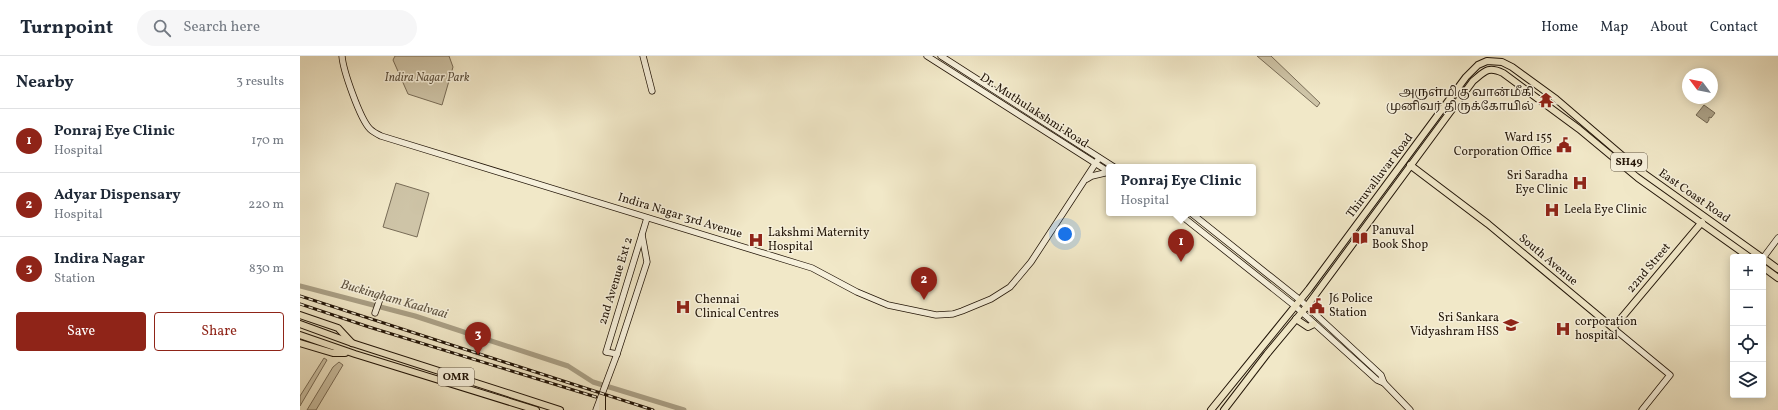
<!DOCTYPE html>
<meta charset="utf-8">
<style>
:root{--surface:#fff;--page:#f6f6f7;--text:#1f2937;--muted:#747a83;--line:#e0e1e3;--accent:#8f2418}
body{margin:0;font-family:Vollkorn,"Noto Serif Tamil",serif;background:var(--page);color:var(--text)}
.controls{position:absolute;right:12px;bottom:12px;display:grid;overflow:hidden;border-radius:4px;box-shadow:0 2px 10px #0003}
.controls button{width:36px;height:36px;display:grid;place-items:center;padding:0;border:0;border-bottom:1px solid var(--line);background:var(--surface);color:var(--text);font:20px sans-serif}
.compass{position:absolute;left:1382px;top:12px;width:36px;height:36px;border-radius:50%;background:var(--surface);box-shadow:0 2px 10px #0003;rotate:302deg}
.you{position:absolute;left:765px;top:178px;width:14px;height:14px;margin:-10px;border:3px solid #fff;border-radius:50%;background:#1a73e8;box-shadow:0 0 0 6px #1a73e833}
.badge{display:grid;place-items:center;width:26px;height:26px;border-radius:50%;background:var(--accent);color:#fff;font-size:13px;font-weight:700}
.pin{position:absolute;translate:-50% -33px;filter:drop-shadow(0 1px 2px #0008)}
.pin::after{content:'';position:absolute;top:21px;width:14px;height:12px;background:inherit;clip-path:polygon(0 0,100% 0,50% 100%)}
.popup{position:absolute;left:806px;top:108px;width:150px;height:52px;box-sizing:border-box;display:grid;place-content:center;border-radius:4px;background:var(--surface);filter:drop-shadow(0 1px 3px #0005);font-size:13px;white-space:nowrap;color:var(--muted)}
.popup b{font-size:15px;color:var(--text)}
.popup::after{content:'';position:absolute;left:50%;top:100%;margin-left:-8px;border:8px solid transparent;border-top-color:var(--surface)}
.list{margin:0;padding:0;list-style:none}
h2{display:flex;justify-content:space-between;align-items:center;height:52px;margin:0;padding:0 16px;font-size:17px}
h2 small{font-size:13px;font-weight:400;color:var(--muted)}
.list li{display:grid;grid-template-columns:26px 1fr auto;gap:12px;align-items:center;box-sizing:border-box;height:64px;padding:0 16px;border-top:1px solid var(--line)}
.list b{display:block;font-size:15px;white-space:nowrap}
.list p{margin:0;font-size:13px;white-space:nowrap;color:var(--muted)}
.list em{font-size:13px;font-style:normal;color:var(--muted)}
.actions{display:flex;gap:8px;padding:12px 16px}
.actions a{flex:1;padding:9px 0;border:1px solid var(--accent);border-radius:4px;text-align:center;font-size:14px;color:var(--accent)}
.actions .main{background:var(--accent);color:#fff}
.icon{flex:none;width:22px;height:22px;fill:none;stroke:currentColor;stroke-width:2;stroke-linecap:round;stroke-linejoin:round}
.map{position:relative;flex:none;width:1478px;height:354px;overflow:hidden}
header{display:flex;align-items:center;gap:24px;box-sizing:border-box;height:56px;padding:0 20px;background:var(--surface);border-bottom:1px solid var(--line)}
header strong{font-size:19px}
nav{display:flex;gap:22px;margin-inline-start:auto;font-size:14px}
.search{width:280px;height:36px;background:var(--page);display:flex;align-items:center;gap:10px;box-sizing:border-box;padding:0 14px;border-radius:22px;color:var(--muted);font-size:15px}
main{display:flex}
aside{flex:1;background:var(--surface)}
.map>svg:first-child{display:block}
.green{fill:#cec4a7;stroke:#786c57}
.water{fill:#aaa086;stroke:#736853}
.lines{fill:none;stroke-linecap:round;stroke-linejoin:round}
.canal{stroke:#aaa086;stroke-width:5}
.secondary-casing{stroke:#211407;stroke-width:7}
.primary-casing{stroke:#211407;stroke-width:8}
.secondary{stroke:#f6f0db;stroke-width:5.5}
.primary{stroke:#f1e8c8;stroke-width:6}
.rail-casing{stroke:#211407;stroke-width:3}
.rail{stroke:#f6f0db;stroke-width:1.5;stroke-dasharray:4.5;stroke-linecap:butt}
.labels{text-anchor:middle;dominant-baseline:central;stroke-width:3;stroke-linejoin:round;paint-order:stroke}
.shield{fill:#f6f0db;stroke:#615647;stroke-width:1}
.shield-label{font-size:11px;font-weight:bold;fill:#211407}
.park-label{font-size:12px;font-style:italic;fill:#5e523f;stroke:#f6f0db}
.poi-label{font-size:12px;fill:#211407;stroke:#f6f0db;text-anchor:start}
.street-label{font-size:12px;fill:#211407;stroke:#f6f0db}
.water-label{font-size:13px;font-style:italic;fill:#5f5340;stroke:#f6f0db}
</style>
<header>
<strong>Turnpoint</strong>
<div class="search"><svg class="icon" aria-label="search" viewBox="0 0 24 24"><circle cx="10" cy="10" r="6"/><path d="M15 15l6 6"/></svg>Search here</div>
<nav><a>Home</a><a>Map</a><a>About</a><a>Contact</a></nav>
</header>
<main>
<aside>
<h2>Nearby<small>3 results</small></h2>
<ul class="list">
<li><span class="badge">1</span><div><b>Ponraj Eye Clinic</b><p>Hospital</p></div><em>170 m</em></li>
<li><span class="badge">2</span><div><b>Adyar Dispensary</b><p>Hospital</p></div><em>220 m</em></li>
<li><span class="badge">3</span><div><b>Indira Nagar</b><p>Station</p></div><em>830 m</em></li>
</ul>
<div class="actions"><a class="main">Save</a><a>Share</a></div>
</aside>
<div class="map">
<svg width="1478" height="354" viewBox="0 0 1478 354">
<rect width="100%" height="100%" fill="#f1e8c8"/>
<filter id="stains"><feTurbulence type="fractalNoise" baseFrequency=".005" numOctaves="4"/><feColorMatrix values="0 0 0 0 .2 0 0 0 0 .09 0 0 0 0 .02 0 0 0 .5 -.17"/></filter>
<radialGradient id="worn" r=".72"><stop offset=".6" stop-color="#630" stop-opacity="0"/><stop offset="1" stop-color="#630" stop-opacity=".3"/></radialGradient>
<!-- green -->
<g class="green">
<polygon points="95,0 149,0 153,11 142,49 108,38 93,4"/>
<polygon points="957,0 971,0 1020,47 1017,51"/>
<polygon points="96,127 129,137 117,181 83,171"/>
<polygon points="24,302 27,304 0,350 0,340"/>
<polygon points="39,306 43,309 16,354 7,354 33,311"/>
</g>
<!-- water -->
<polygon class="water" points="1404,49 1415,57 1411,62 1409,61 1409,64 1407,67 1396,59"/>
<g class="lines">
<!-- canal -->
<polyline class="canal" points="0,230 115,260 268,310 293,326 384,354"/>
<!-- secondary casing -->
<g class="secondary-casing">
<g id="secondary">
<path d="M42,0C43,14 60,63 70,73C73,76 77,78 81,80L512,212L557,236L588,249L636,259L653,258L662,255L691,243L710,231L731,206L799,102"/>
<polyline points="343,0 352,35"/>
<polyline points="627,0 809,116"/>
<polyline points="641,0 814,111"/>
<polyline points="787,123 792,120 809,116"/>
<polyline points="878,157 995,250 1077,324 1084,327"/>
<polyline points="891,157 1000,244 1081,319 1084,327 1110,354"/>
<polyline points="1463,202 1478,182"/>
<polyline points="75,257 80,243"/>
<polyline points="1313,272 1370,319 1342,354"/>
<polyline points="317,298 306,296 347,162"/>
<polyline points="296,354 317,298 347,206 342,179"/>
</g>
</g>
<!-- primary casing -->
<g class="primary-casing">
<g id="primary">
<polyline points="1110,109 1188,168 1313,272 1402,166"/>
<polyline points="1463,202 1478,213"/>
<polyline points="1463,211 1478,222"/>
<polyline points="0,259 38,272 52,287"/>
<polyline points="996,263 1008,271 1014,268"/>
<polyline points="0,268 52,287 260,354"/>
<polyline points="0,279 55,298 236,354"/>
<polyline points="0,287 33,297 45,297"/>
<polyline points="302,354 302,339"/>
<polyline points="911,354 1009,233 1166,21 1178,9 1187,5 1202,6 1212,11 1256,43 1339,114 1461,201"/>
<path d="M924,354L967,298L1007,250L1173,25C1185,15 1188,10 1203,17L1279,73L1338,122L1449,201"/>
</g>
</g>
<!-- secondary -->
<use href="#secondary" class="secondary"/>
<!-- primary -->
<use href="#primary" class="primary"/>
<!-- rail casing -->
<g class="rail-casing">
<g id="rail">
<polyline points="0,240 353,354"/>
<polyline points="0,248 69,271 296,341"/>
</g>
</g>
<!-- rail -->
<use href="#rail" class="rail"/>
</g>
<!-- icons -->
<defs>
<g id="temple-bare" transform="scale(1.2)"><path d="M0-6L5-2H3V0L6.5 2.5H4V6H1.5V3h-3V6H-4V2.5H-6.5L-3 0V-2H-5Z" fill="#8f2418" stroke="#f6f0db" stroke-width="2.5" paint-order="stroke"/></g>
<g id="civic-bare" transform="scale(1.2)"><path d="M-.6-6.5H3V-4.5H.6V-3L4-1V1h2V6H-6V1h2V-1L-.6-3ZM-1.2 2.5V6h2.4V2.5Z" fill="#8f2418" stroke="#f6f0db" stroke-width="2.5" paint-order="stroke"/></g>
<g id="hospital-bare" transform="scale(1.2)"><path d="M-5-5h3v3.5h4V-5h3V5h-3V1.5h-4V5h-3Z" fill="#8f2418" stroke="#f6f0db" stroke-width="2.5" paint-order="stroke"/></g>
<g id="library-bare" transform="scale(1.2)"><path d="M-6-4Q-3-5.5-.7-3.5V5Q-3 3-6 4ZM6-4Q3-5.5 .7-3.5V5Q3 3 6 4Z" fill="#8f2418" stroke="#f6f0db" stroke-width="2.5" paint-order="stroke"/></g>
<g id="school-bare" transform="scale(1.2)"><path d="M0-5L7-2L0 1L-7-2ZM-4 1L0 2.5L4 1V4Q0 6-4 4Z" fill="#8f2418" stroke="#f6f0db" stroke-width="2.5" paint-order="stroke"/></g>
</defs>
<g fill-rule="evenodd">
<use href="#temple-bare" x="1246" y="44"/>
<use href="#civic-bare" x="1264" y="89"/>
<use href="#hospital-bare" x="1280" y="127"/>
<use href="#hospital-bare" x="1252" y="154"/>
<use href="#library-bare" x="1060" y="182"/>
<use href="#hospital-bare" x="456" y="184"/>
<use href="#civic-bare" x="1017" y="250"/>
<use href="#hospital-bare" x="383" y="251"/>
<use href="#school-bare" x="1211" y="269"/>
<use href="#hospital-bare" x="1263" y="273"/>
</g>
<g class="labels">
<!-- shield labels -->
<g class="shield">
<rect x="1311" y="97" width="36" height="18" rx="3"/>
<rect x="138" y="312" width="36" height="18" rx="3"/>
</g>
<g class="shield-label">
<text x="1329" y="106">SH49</text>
<text x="156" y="321">OMR</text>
</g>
<!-- park labels -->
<g class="park-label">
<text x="127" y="22">Indira Nagar Park</text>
</g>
<!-- poi labels -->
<g class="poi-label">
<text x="1234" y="37" text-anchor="end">அருள்மிகு வான்மீகி<tspan x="1234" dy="14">முனிவர் திருக்கோயில்</tspan></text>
<text x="1252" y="82" text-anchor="end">Ward 155<tspan x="1252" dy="14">Corporation Office</tspan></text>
<text x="1268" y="120" text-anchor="end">Sri Saradha<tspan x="1268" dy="14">Eye Clinic</tspan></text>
<text x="1264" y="154">Leela Eye Clinic</text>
<text x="1072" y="175">Panuval<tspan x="1072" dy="14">Book Shop</tspan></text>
<text x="468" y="177">Lakshmi Maternity<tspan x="468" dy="14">Hospital</tspan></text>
<text x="1029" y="243">J6 Police<tspan x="1029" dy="14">Station</tspan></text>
<text x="395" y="244">Chennai<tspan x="395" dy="14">Clinical Centres</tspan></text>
<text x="1199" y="262" text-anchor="end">Sri Sankara<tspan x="1199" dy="14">Vidyashram HSS</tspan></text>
<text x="1275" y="266">corporation<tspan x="1275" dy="14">hospital</tspan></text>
</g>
<!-- street labels -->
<g class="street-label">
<text transform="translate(734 55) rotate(33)">Dr. Muthulakshmi Road</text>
<text transform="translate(1080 120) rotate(-53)">Thiruvalluvar Road</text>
<text transform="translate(1394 140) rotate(35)">East Coast Road</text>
<text transform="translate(380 160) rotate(17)">Indira Nagar 3rd Avenue</text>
<text transform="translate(1248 204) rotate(40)">South Avenue</text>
<text transform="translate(1349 212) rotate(-50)">22nd Street</text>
<text transform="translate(316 225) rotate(-73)">2nd Avenue Ext 2</text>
</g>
<!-- water labels -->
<g class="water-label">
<text transform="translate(94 244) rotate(16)">Buckingham Kaalvaai</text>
</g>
</g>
<rect width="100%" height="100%" filter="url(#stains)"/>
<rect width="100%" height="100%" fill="url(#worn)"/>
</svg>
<div class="controls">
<button>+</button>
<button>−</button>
<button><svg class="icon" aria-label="locate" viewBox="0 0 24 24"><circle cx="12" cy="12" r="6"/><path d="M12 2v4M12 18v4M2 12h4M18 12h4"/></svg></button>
<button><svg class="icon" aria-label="layers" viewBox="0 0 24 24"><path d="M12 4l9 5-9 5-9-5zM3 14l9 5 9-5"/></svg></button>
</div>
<svg class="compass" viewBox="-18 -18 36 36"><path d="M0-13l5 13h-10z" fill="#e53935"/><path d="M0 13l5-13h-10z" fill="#747a83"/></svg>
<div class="you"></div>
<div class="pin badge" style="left:881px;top:206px">1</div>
<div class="popup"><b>Ponraj Eye Clinic</b>Hospital</div>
<div class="pin badge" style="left:624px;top:244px">2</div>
<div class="pin badge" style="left:178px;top:299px">3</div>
</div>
</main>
